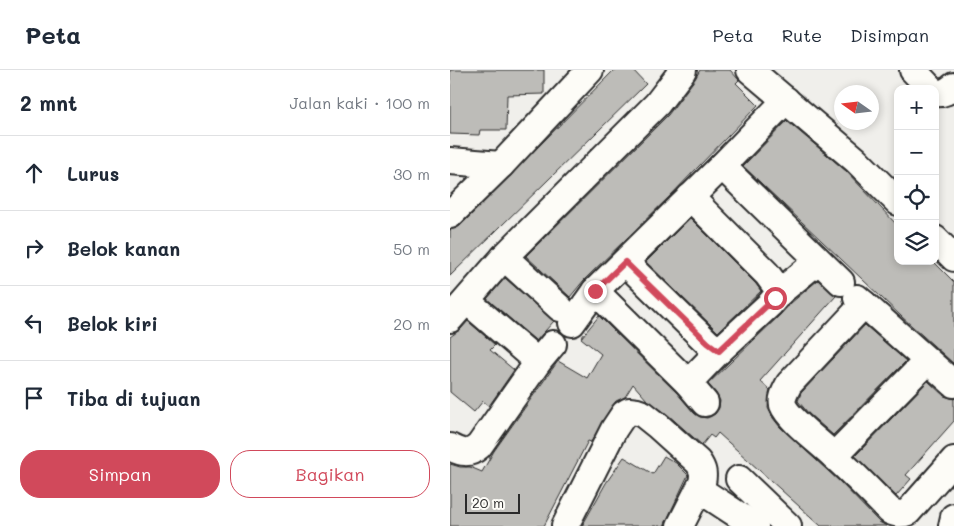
<!DOCTYPE html>
<html lang="id">
<meta charset="utf-8">
<style>
:root{--surface:#fff;--page:#f2f2f3;--text:#1f2937;--muted:#747a83;--line:#e0e1e3;--accent:#d1495b}
body{margin:0;font-family:Mali,sans-serif;background:var(--page);color:var(--text)}
.controls{position:absolute;right:15px;top:15px;display:grid;overflow:hidden;border-radius:10px;box-shadow:0 2px 8px #0003}
.controls button{width:45px;height:45px;display:grid;place-items:center;padding:0;border:0;border-bottom:1px solid var(--line);background:var(--surface);color:var(--text);font:25px sans-serif}
.compass{position:absolute;left:384px;top:15px;width:45px;height:45px;border-radius:50%;background:var(--surface);box-shadow:0 2px 8px #0003;rotate:284deg}
.scale{position:absolute;left:15px;bottom:12px;width:55px;box-sizing:border-box;padding-left:5px;border:2px solid #2b2b2b;border-top:0;font-size:14px;line-height:18px;white-space:nowrap;color:#2b2b2b;-webkit-text-stroke:4px #fdfcf7;paint-order:stroke}
.stop{position:absolute;width:15px;height:15px;margin:-11px;border:4px solid #d1495b;border-radius:50%;background:#fff}
.stop.end{background:#d1495b;border-color:#fff;box-shadow:0 1px 5px #0008}
.list{margin:0;padding:0;list-style:none}
h2{display:flex;justify-content:space-between;align-items:center;height:65px;margin:0;padding:0 20px;font-size:21px}
h2 small{font-size:16px;font-weight:400;color:var(--muted)}
.list li{display:grid;grid-template-columns:32px 1fr auto;gap:15px;align-items:center;box-sizing:border-box;height:75px;padding:0 20px;border-top:1px solid var(--line)}
.list b{display:block;font-size:19px;white-space:nowrap}
.list em{font-size:16px;font-style:normal;color:var(--muted)}
.actions{display:flex;gap:10px;padding:15px 20px}
.actions a{flex:1;padding:11px 0;border:1px solid var(--accent);border-radius:20px;text-align:center;font-size:18px;color:var(--accent)}
.actions .main{background:var(--accent);color:#fff}
.icon{flex:none;width:28px;height:28px;fill:none;stroke:currentColor;stroke-width:2;stroke-linecap:round;stroke-linejoin:round}
.map{position:relative;flex:none;width:504px;height:456px;overflow:hidden}
header{display:flex;align-items:center;gap:30px;box-sizing:border-box;height:70px;padding:0 25px;background:var(--surface);border-bottom:1px solid var(--line)}
header strong{font-size:24px}
nav{display:flex;gap:28px;margin-inline-start:auto;font-size:18px}
main{display:flex}
aside{flex:1;background:var(--surface)}
.map>svg:first-child{display:block}
.building{fill:#bdbcb8;stroke:#2b2b2b}
.lines{fill:none;stroke-linecap:round;stroke-linejoin:round}
.minor-casing{stroke:#2b2b2b;stroke-width:30}
.minor{stroke:#fdfcf7;stroke-width:26}
.route{stroke:#d1495b;stroke-width:6}
</style>
<header>
<strong>Peta</strong>
<nav><a>Peta</a><a>Rute</a><a>Disimpan</a></nav>
</header>
<main>
<aside>
<h2>2 mnt<small>Jalan kaki · 100 m</small></h2>
<ul class="list">
<li><svg class="icon" aria-label="ahead" viewBox="0 0 24 24"><path d="M12 20V5M6 11l6-6 6 6"/></svg><div><b>Lurus</b></div><em>30 m</em></li>
<li><svg class="icon" aria-label="right" viewBox="0 0 24 24"><path d="M7 20v-9h11M14 6l5 5-5 5"/></svg><div><b>Belok kanan</b></div><em>50 m</em></li>
<li><svg class="icon" aria-label="left" viewBox="0 0 24 24"><path d="M17 20v-9H6M10 6l-5 5 5 5"/></svg><div><b>Belok kiri</b></div><em>20 m</em></li>
<li><svg class="icon" aria-label="arrive" viewBox="0 0 24 24"><path d="M6 21V4h12l-3 4 3 4H6"/></svg><div><b>Tiba di tujuan</b></div></li>
</ul>
<div class="actions"><a class="main">Simpan</a><a>Bagikan</a></div>
</aside>
<div class="map">
<svg width="504" height="456" viewBox="0 0 504 456">
<rect width="100%" height="100%" fill="#f0efeb"/>
<filter id="ink" filterUnits="userSpaceOnUse"><feTurbulence type="fractalNoise" baseFrequency=".02" numOctaves="2"/><feDisplacementMap in="SourceGraphic" scale="10" xChannelSelector="R" yChannelSelector="G"/><feConvolveMatrix kernelMatrix="1 2 1 2 8 2 1 2 1" color-interpolation-filters="sRGB"/></filter>
<g filter="url(#ink)">
<!-- building -->
<g class="building">
<polygon points="0,0 94,0 94,24 57,25 56,60 30,60 29,65 0,64"/>
<polygon points="164,0 183,0 196,14 0,206 0,160 10,156"/>
<polygon points="250,0 280,0 289,10 286,13 308,35 219,127 134,210 120,227 76,186 218,45 245,9"/>
<polygon points="337,51 396,101 448,156 448,191 483,191 504,212 504,294 452,247 293,96"/>
<polygon points="240,148 306,214 311,221 268,262 196,192"/>
<polygon points="55,208 104,251 86,271 37,229"/>
<polygon points="368,210 386,226 310,311 320,320 318,338 323,348 330,357 389,411 429,452 437,456 371,456 268,363 264,368 260,365 252,375 217,344 197,330 183,314 175,327 166,331 162,336 141,372 138,371 94,456 0,456 0,394 10,397 20,397 32,402 44,381 108,291 137,308 151,284 131,268 149,246 227,323 244,343 250,347 257,348 265,344 269,338 270,331 266,323 258,314 330,245 341,233"/>
<polygon points="18,251 45,275 40,280 64,300 39,336 33,331 24,342 0,322 0,267 11,259"/>
<polygon points="415,255 456,291 383,365 359,344 348,331 351,323"/>
<polygon points="478,311 494,326 504,329 504,351 456,405 461,409 446,426 405,386"/>
<polygon points="214,386 226,393 238,405 214,456 132,456 156,413 174,387 203,404"/>
</g>
<g class="lines">
<!-- minor casing -->
<g class="minor-casing">
<g id="minor">
<polyline points="300,0 406,90 448,132"/>
<polyline points="463,0 481,19"/>
<path d="M485,23C494,24 498,21 504,16"/>
<polyline points="0,91 51,95"/>
<polyline points="272,96 391,212"/>
<polyline points="0,145 51,95 140,0"/>
<polyline points="485,169 504,188"/>
<polyline points="54,187 110,238"/>
<polyline points="175,192 258,273 269,281 320,234 330,222 317,204 240,127"/>
<polyline points="145,221 238,313 255,333"/>
<polyline points="330,222 368,191"/>
<polyline points="407,228 504,314"/>
<polyline points="17,231 88,292"/>
<path d="M414,234L339,314C336,320 331,328 333,335C338,349 373,375 385,387C404,404 422,423 440,441C447,444 451,445 458,442L504,390"/>
<polyline points="0,249 54,187 207,34 233,0"/>
<polyline points="122,253 145,221 272,96 336,30"/>
<polyline points="238,313 269,281"/>
<path d="M0,377C12,383 19,385 29,376L88,292L103,274"/>
<polyline points="384,386 477,291"/>
<polyline points="289,409 338,456"/>
<polyline points="250,420 305,456"/>
<path d="M115,456L164,359L174,344L179,341L187,342L193,344L208,356L248,392C253,399 254,404 252,413L230,456"/>
<polyline points="502,456 504,447"/>
</g>
</g>
<!-- minor -->
<use href="#minor" class="minor"/>
</g>
</g>
<g class="lines" filter="url(#ink)">
<!-- route -->
<polyline class="route" points="145,221 175,192 258,273 269,281 325,228"/>
</g>
</svg>
<div class="controls">
<button>+</button>
<button>−</button>
<button><svg class="icon" aria-label="locate" viewBox="0 0 24 24"><circle cx="12" cy="12" r="6"/><path d="M12 2v4M12 18v4M2 12h4M18 12h4"/></svg></button>
<button><svg class="icon" aria-label="layers" viewBox="0 0 24 24"><path d="M12 4l9 5-9 5-9-5zM3 14l9 5 9-5"/></svg></button>
</div>
<svg class="compass" viewBox="-18 -18 36 36"><path d="M0-13l5 13h-10z" fill="#e53935"/><path d="M0 13l5-13h-10z" fill="#747a83"/></svg>
<div class="scale">20 m</div>
<div class="stop" style="left:325px;top:228px"></div>
<div class="stop end" style="left:145px;top:221px"></div>
</div>
</main>
